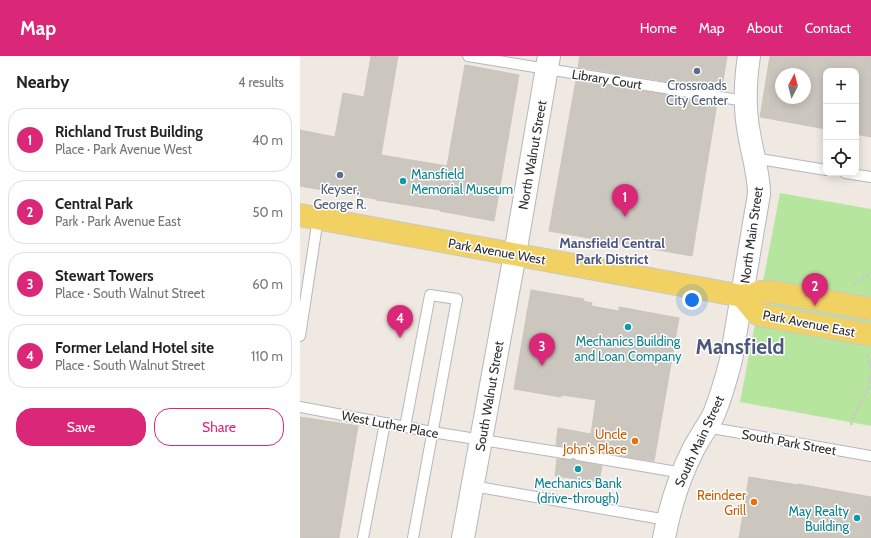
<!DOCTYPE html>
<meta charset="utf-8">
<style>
:root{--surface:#fff;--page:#f2f2f2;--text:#222;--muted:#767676;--line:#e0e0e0;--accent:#db2777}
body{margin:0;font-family:Cabin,sans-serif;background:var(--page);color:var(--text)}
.controls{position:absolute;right:12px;top:12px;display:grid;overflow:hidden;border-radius:8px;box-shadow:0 2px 10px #0003}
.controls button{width:36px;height:36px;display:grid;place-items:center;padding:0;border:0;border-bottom:1px solid var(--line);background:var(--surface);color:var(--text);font:20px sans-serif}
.compass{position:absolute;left:475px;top:12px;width:36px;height:36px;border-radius:50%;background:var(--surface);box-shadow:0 2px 10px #0003;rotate:7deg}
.you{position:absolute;left:392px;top:244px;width:14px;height:14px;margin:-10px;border:3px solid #fff;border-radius:50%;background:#1a73e8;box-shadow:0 0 0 6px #1a73e833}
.badge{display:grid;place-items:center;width:26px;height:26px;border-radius:50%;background:var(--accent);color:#fff;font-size:13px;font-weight:700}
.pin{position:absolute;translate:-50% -33px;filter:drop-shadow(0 1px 2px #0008)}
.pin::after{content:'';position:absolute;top:21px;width:14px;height:12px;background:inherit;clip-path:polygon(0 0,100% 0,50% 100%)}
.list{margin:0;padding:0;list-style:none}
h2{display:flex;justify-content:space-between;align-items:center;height:52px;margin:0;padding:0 16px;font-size:17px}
h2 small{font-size:13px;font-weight:400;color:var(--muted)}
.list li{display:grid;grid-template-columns:26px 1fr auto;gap:12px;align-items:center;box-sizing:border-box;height:64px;margin:0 8px 8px;padding:0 8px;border:1px solid var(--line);border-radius:16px}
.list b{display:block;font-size:15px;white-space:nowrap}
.list p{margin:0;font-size:13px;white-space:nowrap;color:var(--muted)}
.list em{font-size:13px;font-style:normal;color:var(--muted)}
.actions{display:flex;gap:8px;padding:12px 16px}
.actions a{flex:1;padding:9px 0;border:1px solid var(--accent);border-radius:16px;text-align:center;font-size:14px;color:var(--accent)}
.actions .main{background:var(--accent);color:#fff}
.icon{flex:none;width:22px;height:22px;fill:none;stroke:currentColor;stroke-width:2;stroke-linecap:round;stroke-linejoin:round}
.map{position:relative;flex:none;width:571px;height:482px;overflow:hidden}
header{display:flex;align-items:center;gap:24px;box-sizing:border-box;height:56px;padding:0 20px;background:var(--accent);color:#fff}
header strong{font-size:19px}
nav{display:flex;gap:22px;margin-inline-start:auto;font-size:14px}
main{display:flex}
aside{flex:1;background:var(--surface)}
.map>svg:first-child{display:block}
.green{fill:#b6e59e}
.building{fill:#cbc7bf;stroke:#cbc5ba;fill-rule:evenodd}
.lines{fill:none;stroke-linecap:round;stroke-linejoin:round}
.lane-casing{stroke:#b4b7c1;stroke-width:12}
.secondary-casing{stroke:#b4b7c1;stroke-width:24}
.primary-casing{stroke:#c9c9c9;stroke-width:24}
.path{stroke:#c9c9c9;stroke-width:2.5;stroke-dasharray:3 2;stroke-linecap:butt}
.lane{stroke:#fff;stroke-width:10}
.secondary{stroke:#fff;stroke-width:22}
.primary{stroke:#f2d163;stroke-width:22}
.service-dot{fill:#5c6f8a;stroke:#fff;stroke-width:1.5}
.culture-dot{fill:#0f9aa8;stroke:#fff;stroke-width:1.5}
.food-dot{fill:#e8710a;stroke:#fff;stroke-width:1.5}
.labels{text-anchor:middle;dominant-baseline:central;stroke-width:3;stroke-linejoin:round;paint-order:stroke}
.street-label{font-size:13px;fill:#2e2e2e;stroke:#fff}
.service-label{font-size:13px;fill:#4e5e75;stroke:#fff}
.culture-label{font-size:13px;fill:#0d838f;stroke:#fff}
.food-label{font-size:13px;fill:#c56008;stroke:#fff;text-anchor:end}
.neighbourhood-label{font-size:14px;font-weight:bold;fill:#4d5680;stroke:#fff}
.town-label{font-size:21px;font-weight:bold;fill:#4d5680;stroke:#fff}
</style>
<header>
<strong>Map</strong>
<nav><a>Home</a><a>Map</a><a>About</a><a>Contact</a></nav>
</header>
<main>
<aside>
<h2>Nearby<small>4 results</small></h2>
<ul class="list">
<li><span class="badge">1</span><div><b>Richland Trust Building</b><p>Place · Park Avenue West</p></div><em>40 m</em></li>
<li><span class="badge">2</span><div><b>Central Park</b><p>Park · Park Avenue East</p></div><em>50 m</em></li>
<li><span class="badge">3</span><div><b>Stewart Towers</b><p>Place · South Walnut Street</p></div><em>60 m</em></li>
<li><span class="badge">4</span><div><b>Former Leland Hotel site</b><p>Place · South Walnut Street</p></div><em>110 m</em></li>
</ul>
<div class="actions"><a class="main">Save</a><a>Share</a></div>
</aside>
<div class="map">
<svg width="571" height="482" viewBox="0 0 571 482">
<rect width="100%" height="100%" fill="#efe9e1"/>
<!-- green -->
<polygon class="green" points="480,137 571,153 571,370 440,346"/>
<!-- building -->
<g class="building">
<polygon points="71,0 98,0 81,99 147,110 165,9 219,19 194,165 140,155 140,154 76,144 76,143 0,130 0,74 35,81 43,37 64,41"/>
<polygon points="280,0 427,0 422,31 420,31 419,34 278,11"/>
<path d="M470,0H571V81L556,78V15H526V73L460,61ZM481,18H505V42H481Z"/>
<polygon points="276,24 417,47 392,200 249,175"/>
<polygon points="231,234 284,243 283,245 292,247 291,250 319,255 319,251 379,262 354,405 279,393 275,394 271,392 256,389 258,372 291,378 296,344 262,339 261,341 214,333"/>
<polygon points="0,361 58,370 39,482 0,482"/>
<polygon points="257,403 269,404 273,403 277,405 302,410 299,426 255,420"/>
<polygon points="449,421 498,429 498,428 571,441 571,482 439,482"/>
</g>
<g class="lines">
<!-- lane casing -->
<g class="lane-casing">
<g id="lane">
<polyline points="168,0 247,13 445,45"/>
<polyline points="454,102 526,114"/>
<polyline points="545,117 571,121"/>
<polyline points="0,280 18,162"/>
<polyline points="0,351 132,376 270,398"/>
<polyline points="105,371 130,239 157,243 113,482"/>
<polyline points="406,371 571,400"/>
<polyline points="278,399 383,417"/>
<polyline points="173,430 367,464"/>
<polyline points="63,482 85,367"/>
</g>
</g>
<!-- secondary casing -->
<g class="secondary-casing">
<g id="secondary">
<polyline points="163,482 215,198 249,0"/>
<path d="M364,482C370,450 379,421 394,392C400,381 407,371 413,360C421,342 426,323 431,304L459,138C459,117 452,97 449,77C444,51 445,26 449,0"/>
</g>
</g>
<!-- primary casing -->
<g class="primary-casing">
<g id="primary">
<polyline points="0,159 442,240 461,236 474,236 571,253"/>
<polyline points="442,240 456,257 460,259 571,279"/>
</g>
</g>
<!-- path -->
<g class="path">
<polyline points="554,229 555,227 571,217"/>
<polyline points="567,299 571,314"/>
<polyline points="551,369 553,362 568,334 571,317"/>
</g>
<!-- lane -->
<use href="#lane" class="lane"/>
<!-- secondary -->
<use href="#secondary" class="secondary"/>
<!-- primary -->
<use href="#primary" class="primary"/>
</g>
<!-- markers -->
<g class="service-dot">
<circle cx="397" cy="15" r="4"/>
<circle cx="40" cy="119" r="4"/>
</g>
<g class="culture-dot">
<circle cx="103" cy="125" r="4"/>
<circle cx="328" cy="271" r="4"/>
<circle cx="278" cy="413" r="4"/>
<circle cx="557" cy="462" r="4"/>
</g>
<g class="food-dot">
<circle cx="335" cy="385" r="4"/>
<circle cx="454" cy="446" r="4"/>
</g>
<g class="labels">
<!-- street labels -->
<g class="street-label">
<text transform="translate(307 23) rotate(9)">Library Court</text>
<text transform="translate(232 99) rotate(-80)">North Walnut Street</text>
<text transform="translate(451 179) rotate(-82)">North Main Street</text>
<text transform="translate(197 195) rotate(10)">Park Avenue West</text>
<text transform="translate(509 267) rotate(11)">Park Avenue East</text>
<text transform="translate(189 340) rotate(-80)">South Walnut Street</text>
<text transform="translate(90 368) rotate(11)">West Luther Place</text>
<text transform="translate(399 385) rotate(-65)">South Main Street</text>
<text transform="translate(489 386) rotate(10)">South Park Street</text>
</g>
<!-- service labels -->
<g class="service-label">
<text x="397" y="29">Crossroads<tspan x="397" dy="15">City Center</tspan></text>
<text x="40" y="133">Keyser,<tspan x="40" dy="15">George R.</tspan></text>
</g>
<!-- culture labels -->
<g class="culture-label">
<text x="111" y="118" text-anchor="start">Mansfield<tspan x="111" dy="15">Memorial Museum</tspan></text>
<text x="328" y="285">Mechanics Building<tspan x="328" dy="15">and Loan Company</tspan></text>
<text x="278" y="427">Mechanics Bank<tspan x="278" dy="15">(drive-through)</tspan></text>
<text x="549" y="455" text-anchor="end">May Realty<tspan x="549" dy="15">Building</tspan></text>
</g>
<!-- food labels -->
<g class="food-label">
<text x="327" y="378">Uncle<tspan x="327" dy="15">John's Place</tspan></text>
<text x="446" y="439">Reindeer<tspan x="446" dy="15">Grill</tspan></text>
</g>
<!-- neighbourhood labels -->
<g class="neighbourhood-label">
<text x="312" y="187">Mansfield Central<tspan x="312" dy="16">Park District</tspan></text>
</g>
<!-- town labels -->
<g class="town-label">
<text x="440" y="290">Mansfield</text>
</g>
</g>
</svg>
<div class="controls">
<button>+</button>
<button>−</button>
<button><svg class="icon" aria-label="locate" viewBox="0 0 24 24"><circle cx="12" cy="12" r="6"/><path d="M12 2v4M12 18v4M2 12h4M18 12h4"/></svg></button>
</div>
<svg class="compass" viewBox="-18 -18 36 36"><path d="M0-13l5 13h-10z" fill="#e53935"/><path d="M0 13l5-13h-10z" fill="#767676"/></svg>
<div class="you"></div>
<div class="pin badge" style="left:325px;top:161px">1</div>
<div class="pin badge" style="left:515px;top:250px">2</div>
<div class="pin badge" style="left:242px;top:310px">3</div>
<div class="pin badge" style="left:100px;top:282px">4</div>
</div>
</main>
